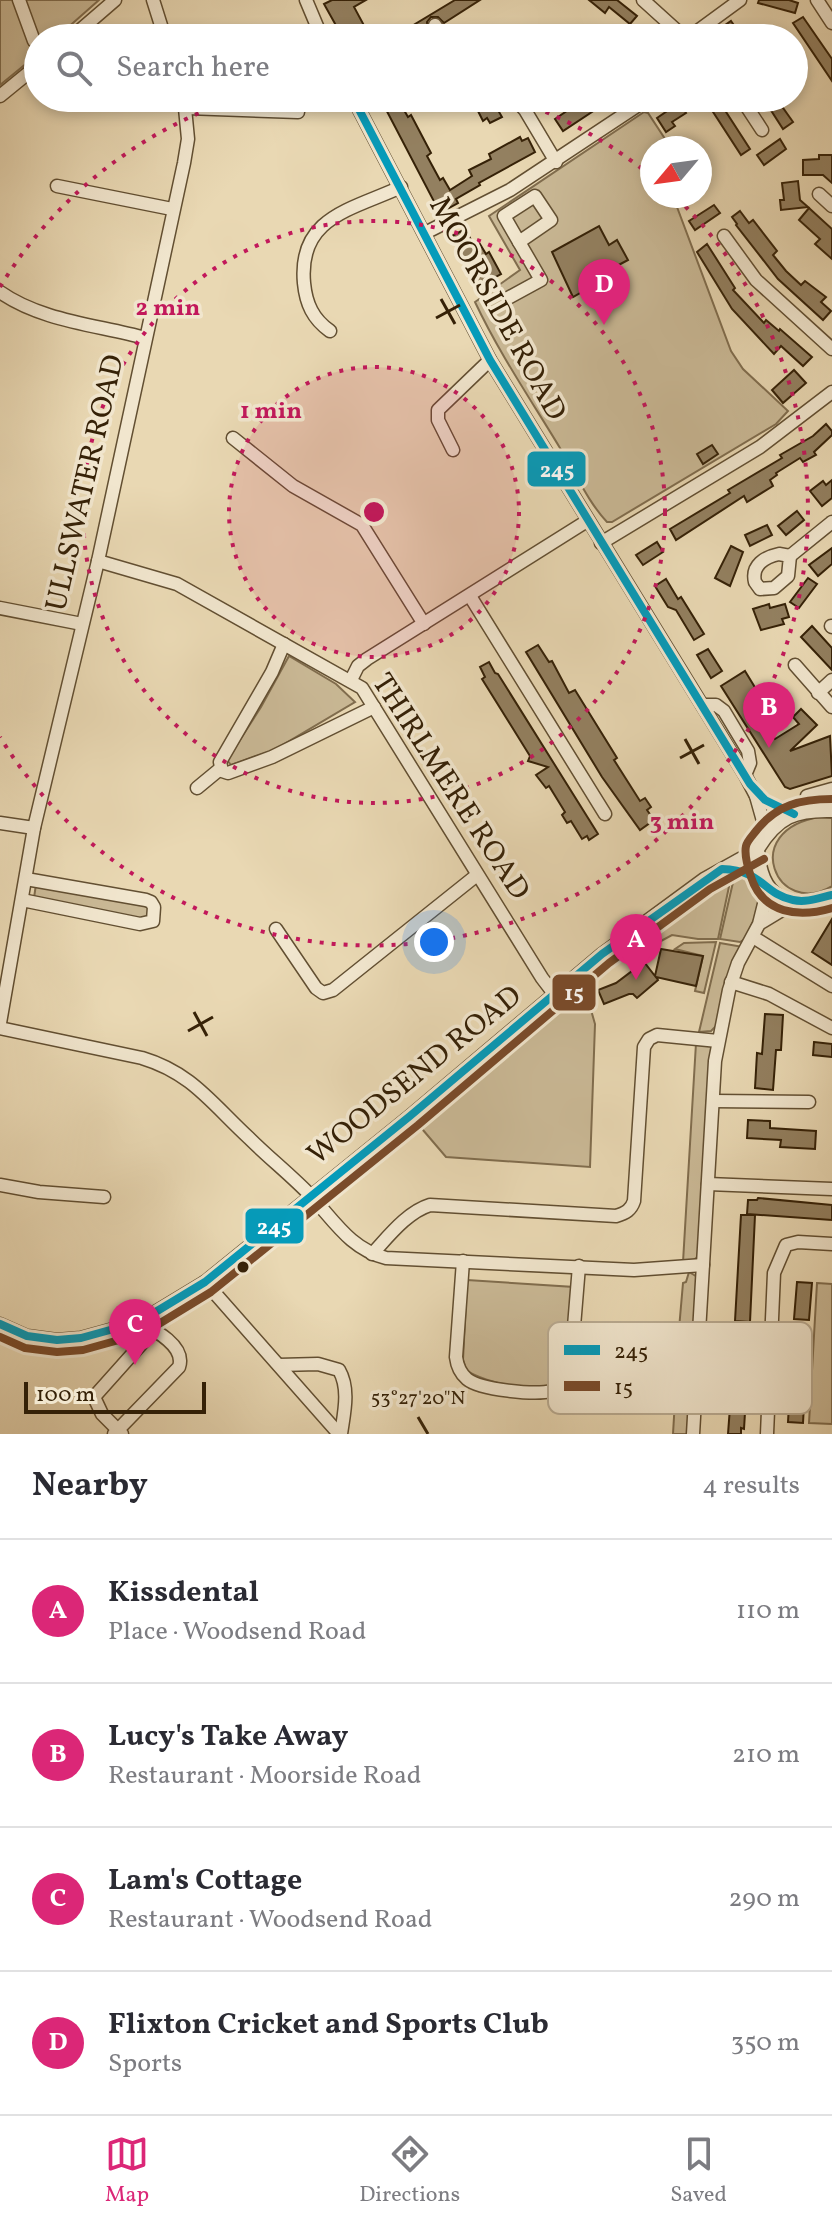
<!DOCTYPE html>
<meta charset="utf-8">
<style>
:root{--surface:#fff;--page:#f7f7f7;--text:#2b2b33;--muted:#7c7c81;--line:#e1e1e2;--accent:#db2777}
body{margin:0;font-family:Vollkorn,serif;background:var(--page);color:var(--text)}
.compass{position:absolute;left:640px;top:136px;width:72px;height:72px;border-radius:50%;background:var(--surface);box-shadow:0 4px 12px #0003;rotate:241deg}
.scale{position:absolute;left:24px;bottom:20px;width:182px;box-sizing:border-box;padding-left:8px;border:4px solid #352107;border-top:0;font-size:22px;line-height:28px;white-space:nowrap;color:#352107;-webkit-text-stroke:6px #f1e6ce;paint-order:stroke}
.you{position:absolute;left:434px;top:942px;width:28px;height:28px;margin:-20px;border:6px solid #fff;border-radius:50%;background:#1a73e8;box-shadow:0 0 0 12px #1a73e833}
.badge{display:grid;place-items:center;width:52px;height:52px;border-radius:50%;background:var(--accent);color:#fff;font-size:26px;font-weight:700}
.pin{position:absolute;translate:-50% -66px;filter:drop-shadow(0 2px 4px #0008)}
.pin::after{content:'';position:absolute;top:42px;width:28px;height:24px;background:inherit;clip-path:polygon(0 0,100% 0,50% 100%)}
.list{margin:0;padding:0;list-style:none}
h2{display:flex;justify-content:space-between;align-items:center;height:104px;margin:0;padding:0 32px;font-size:34px}
h2 small{font-size:26px;font-weight:400;color:var(--muted)}
.list li{display:grid;grid-template-columns:52px 1fr auto;gap:24px;align-items:center;box-sizing:border-box;height:144px;padding:0 32px;border-top:2px solid var(--line)}
.list b{display:block;font-size:30px;white-space:nowrap}
.list p{margin:0;font-size:26px;white-space:nowrap;color:var(--muted)}
.list em{font-size:26px;font-style:normal;color:var(--muted)}
.icon{flex:none;width:44px;height:44px;fill:none;stroke:currentColor;stroke-width:2;stroke-linecap:round;stroke-linejoin:round}
.map{position:relative;flex:none;width:832px;height:1434px;overflow:hidden}
.search{position:absolute;background:var(--surface);box-shadow:0 4px 12px #0003;left:24px;right:24px;top:24px;height:88px;display:flex;align-items:center;gap:20px;box-sizing:border-box;padding:0 28px;border-radius:44px;color:var(--muted);font-size:30px}
.sheet{height:680px;background:var(--surface)}
nav{display:flex;justify-content:space-around;align-items:center;box-sizing:border-box;height:112px;border-top:2px solid var(--line);background:var(--surface);font-size:22px;color:var(--muted)}
nav a{display:grid;justify-items:center;gap:4px}
nav .on{color:var(--accent)}
.map>svg:first-child{display:block}
.green{fill:#cab996;stroke:#806d4e;stroke-width:2}
.building{fill:#938060;stroke:#352107;stroke-width:2}
.lines{fill:none;stroke-linecap:round;stroke-linejoin:round}
.minor-casing{stroke:#624f32;stroke-width:15}
.minor{stroke:#f1e6ce;stroke-width:12}
.bus-1-casing{stroke:#f1e6ce;stroke-width:14}
.bus-2-casing{stroke:#f1e6ce;stroke-width:14}
.bus-1{stroke:#059bba;stroke-width:8}
.bus-2{stroke:#7a4b2a;stroke-width:8}
.ticks{fill:none;stroke:#352107;stroke-width:3}
.ring{fill:none;stroke:#c2185b;stroke-width:4;stroke-dasharray:4 8}
.bus-dot{fill:#352107;stroke:#f1e6ce;stroke-width:3}
.labels{text-anchor:middle;dominant-baseline:central;stroke-width:7;stroke-linejoin:round;paint-order:stroke}
.street-label{font-size:30px;fill:#352107;stroke:#f1e6ce}
.key{fill:#f1e6ce;stroke:#b9ab92;stroke-width:2}
.key-label{font-size:22px;fill:#352107}
.ticks-label{font-size:20px;text-anchor:middle;fill:#352107;stroke:#f1e6ce;stroke-width:7;stroke-linejoin:round;paint-order:stroke}
.centre{fill:#c2185b;stroke:#f1e6ce;stroke-width:4}
.ring-label{font-size:24px;text-anchor:middle;font-weight:bold;fill:#c2185b;stroke:#f1e6ce;stroke-width:7;stroke-linejoin:round;paint-order:stroke}
.line-badge{stroke:#f1e6ce;stroke-width:3}
.badge-label{font-size:22px;text-anchor:middle;font-weight:bold;fill:#fff}
</style>
<div class="map">
<svg width="832" height="1434" viewBox="0 0 832 1434">
<rect width="100%" height="100%" fill="#e9d8b3"/>
<filter id="stains"><feTurbulence type="fractalNoise" baseFrequency=".0025" numOctaves="4"/><feColorMatrix values="0 0 0 0 .2 0 0 0 0 .09 0 0 0 0 .02 0 0 0 .5 -.17"/></filter>
<radialGradient id="worn" r=".72"><stop offset=".6" stop-color="#630" stop-opacity="0"/><stop offset="1" stop-color="#630" stop-opacity=".3"/></radialGradient>
<!-- green -->
<g class="green">
<polygon points="0,0 99,0 56,38 38,38 38,54 0,85"/>
<path d="M644,112L648,113L671,148H652V196H687L677,207L731,351L743,369L788,411L776,424L612,522H607C588,502 575,472 560,448C531,400 499,353 475,302L520,270L489,216Z"/>
<polygon points="289,656 336,684 355,702 274,750 231,765 227,760 261,707"/>
<path d="M820,817L832,818V886C777,919 738,830 820,817Z"/>
<polygon points="738,876 751,882 762,902 745,939 740,942 720,939 734,878"/>
<polygon points="731,877 718,939 698,939 672,935 661,941 651,935 650,932 709,889"/>
<polygon points="36,884 148,906 150,914 144,920 34,898"/>
<polygon points="716,942 704,993 695,991 703,956 675,949 684,943"/>
<polygon points="720,943 743,947 718,1024 711,1031 699,1032"/>
<polygon points="583,982 595,1024 590,1167 446,1157 417,1123"/>
<polygon points="696,1043 714,1045 700,1255 691,1262 683,1262"/>
<polygon points="689,1272 699,1278 696,1331 679,1329 683,1283 686,1282"/>
<path d="M467,1280L574,1287L564,1381C543,1395 486,1384 466,1370L463,1360Z"/>
<polygon points="817,1283 832,1284 832,1424 809,1423"/>
<polygon points="675,1400 691,1401 689,1434 673,1434"/>
</g>
<!-- building -->
<g class="building">
<polygon points="332,0 366,0 354,7 367,31 354,38 343,38 324,4"/>
<polygon points="455,0 480,0 444,23 438,17 431,17 427,22 428,31 417,38 392,38"/>
<polygon points="589,0 617,0 637,16 630,24 609,7 605,13"/>
<polygon points="759,0 789,0 798,3 795,13 758,3"/>
<polygon points="803,17 832,59 832,81 793,23"/>
<polygon points="731,21 743,38 723,38 718,30"/>
<polygon points="380,98 397,98 408,117 411,115 431,153 427,156 440,180 443,178 450,190 472,176 469,170 491,159 489,154 520,137 522,141 528,138 535,152 479,183 480,185 456,199 458,203 440,213"/>
<polygon points="467,98 491,98 502,117 490,123 487,118 483,121 475,105"/>
<polygon points="586,98 600,98 604,104 563,131 555,119"/>
<polygon points="704,98 717,98 750,149 741,155"/>
<polygon points="763,98 776,98 793,122 783,129"/>
<polygon points="679,103 686,113 672,122 675,126 666,132 657,118"/>
<polygon points="780,139 786,149 764,165 757,155"/>
<polygon points="819,155 832,155 832,183 823,175 803,175 803,160 819,159"/>
<polygon points="798,181 800,200 808,207 781,210 780,200 784,200 782,183"/>
<polygon points="714,205 720,213 695,230 689,221"/>
<polygon points="809,208 832,229 832,259 815,244 820,239 799,220"/>
<polygon points="740,211 749,223 753,220 777,251 773,255 786,271 801,285 805,281 826,297 821,302 831,311 823,320 778,279 736,225 737,224 732,217"/>
<polygon points="599,226 609,245 617,240 628,260 598,276 601,281 573,297 552,252"/>
<polygon points="465,229 475,247 480,244 486,254 489,252 501,274 492,279 494,284 481,291 452,236"/>
<polygon points="707,244 735,288 733,290 764,323 766,320 779,331 780,329 812,357 803,366 781,346 774,354 732,309 697,252"/>
<polygon points="794,370 806,383 783,403 772,390"/>
<polygon points="826,424 832,431 832,435 814,452 816,455 803,462 800,458 776,473 777,475 770,480 773,486 747,502 744,496 676,540 670,529 730,493 728,490 782,458 780,455 813,436"/>
<polygon points="712,445 718,454 703,464 697,454"/>
<polygon points="832,480 832,498 822,506 810,491 823,481 826,485"/>
<polygon points="797,511 804,520 786,535 778,526"/>
<polygon points="767,525 772,535 750,546 745,535"/>
<polygon points="657,542 663,552 643,565 636,555"/>
<polygon points="731,546 743,552 730,586 715,578"/>
<polygon points="832,548 832,564 818,576 809,565"/>
<polygon points="808,578 817,584 799,608 790,602"/>
<polygon points="666,579 678,599 681,597 704,634 694,640 676,610 668,607 655,586"/>
<polygon points="769,604 770,608 785,604 789,617 782,619 784,624 761,630 753,609"/>
<polygon points="812,626 832,648 832,670 801,637"/>
<polygon points="538,645 549,662 552,661 569,693 575,690 617,758 614,760 640,801 645,798 651,807 647,810 654,820 640,830 602,777 526,652"/>
<polygon points="708,649 722,671 711,678 697,655"/>
<polygon points="489,662 495,673 498,674 598,834 589,840 587,836 582,839 571,821 567,823 562,815 565,812 549,786 546,788 536,775 548,767 528,761 530,756 482,679 485,677 480,667"/>
<polygon points="745,671 773,717 764,723 775,739 799,724 793,717 801,709 817,725 790,751 830,736 832,776 790,789 785,787 721,686"/>
<polygon points="832,919 832,965 812,952"/>
<polygon points="661,949 703,956 696,986 656,977 658,980 637,998 633,994 629,994 604,1004 598,990 616,983 644,962 655,976"/>
<polygon points="765,1014 783,1015 781,1050 776,1050 773,1090 755,1088 757,1053 762,1054"/>
<polygon points="814,1042 832,1044 832,1057 813,1055"/>
<polygon points="748,1120 770,1121 770,1128 816,1131 815,1149 780,1147 781,1140 747,1138"/>
<polygon points="758,1198 832,1205 832,1220 747,1214 748,1200 757,1200"/>
<polygon points="741,1215 755,1215 750,1322 735,1321"/>
<polygon points="797,1282 812,1283 809,1320 794,1319"/>
<polygon points="732,1346 749,1347 744,1429 741,1428 741,1434 728,1434 733,1367 731,1367"/>
<polygon points="790,1386 805,1386 803,1423 788,1422"/>
</g>
<g class="lines">
<!-- minor casing -->
<g class="minor-casing">
<g id="minor">
<polyline points="19,0 34,41"/>
<polyline points="153,0 165,38"/>
<polyline points="306,0 322,38"/>
<polyline points="643,0 685,38"/>
<polyline points="817,0 832,23"/>
<polyline points="435,25 444,38"/>
<polyline points="71,38 115,0"/>
<polyline points="688,38 740,0"/>
<polyline points="0,96 38,65"/>
<polyline points="353,98 490,360 745,775 756,796 767,835"/>
<polyline points="514,98 525,110 556,162"/>
<polyline points="741,98 762,130"/>
<polyline points="187,108 298,112"/>
<polyline points="57,186 172,209"/>
<polyline points="819,194 832,206"/>
<polygon points="535,196 551,220 519,242 504,216"/>
<polyline points="425,233 510,190 649,98"/>
<polyline points="724,236 756,280 832,349"/>
<path d="M0,292C41,321 98,325 145,338"/>
<polyline points="508,298 541,280 519,242"/>
<path d="M330,331C313,319 306,304 304,283C298,217 351,210 401,187"/>
<polyline points="233,438 293,486 362,525 424,624"/>
<polyline points="453,450 438,420 438,410 490,360"/>
<polyline points="601,543 760,447 832,392"/>
<path d="M779,554L790,556L788,576L774,588L760,589L755,582C751,565 765,557 779,554Z"/>
<polyline points="790,556 832,522"/>
<polyline points="98,561 177,584 362,688 542,978 555,995"/>
<polyline points="470,596 605,814"/>
<polyline points="0,608 82,624"/>
<polyline points="831,626 832,627"/>
<polyline points="284,644 272,672 220,762 222,771 228,773 272,757 374,707"/>
<polyline points="795,665 832,707"/>
<polyline points="351,680 358,666 367,659 587,521"/>
<polyline points="818,693 832,680"/>
<polyline points="702,705 716,705 724,711 748,751 750,763 745,775"/>
<polyline points="197,788 220,769"/>
<polyline points="756,796 774,807 794,814"/>
<polyline points="810,811 807,796 832,789"/>
<path d="M832,811C795,810 778,817 758,849C761,897 787,912 832,895"/>
<polyline points="0,823 34,828"/>
<polyline points="725,868 749,872 763,880"/>
<polyline points="22,900 140,924 153,921 154,907 151,902 146,900 26,879"/>
<polyline points="762,922 795,902"/>
<polyline points="276,929 316,988 323,993 333,990 477,875"/>
<polyline points="753,937 832,986"/>
<polyline points="731,982 769,994 832,1028"/>
<polyline points="0,1023 34,828 98,561 184,163 188,139 184,98"/>
<path d="M0,1028L142,1058C192,1073 212,1104 249,1138C269,1158 292,1176 312,1197C335,1222 351,1249 386,1258L634,1270L703,1265"/>
<polyline points="713,1101 809,1102"/>
<polyline points="708,1184 832,1189"/>
<polyline points="0,1185 39,1192 104,1197"/>
<path d="M372,1254C388,1237 407,1212 430,1205L616,1216C626,1213 631,1210 634,1201L644,1047L649,1039L657,1035L718,1041"/>
<path d="M463,1261L456,1357C457,1365 460,1373 467,1379C480,1390 535,1395 552,1391C561,1389 566,1383 570,1375L579,1266"/>
<polyline points="205,1282 339,1434"/>
<polyline points="0,1324 27,1336 57,1340 81,1338 139,1322 205,1282 410,1116 602,954 704,879 758,849"/>
<polyline points="700,1329 773,1335"/>
<path d="M279,1365L318,1364L339,1370C350,1389 344,1413 341,1434"/>
<path d="M114,1434L179,1367C186,1346 155,1330 139,1322"/>
<polyline points="122,1434 102,1414 94,1397 144,1341 144,1333 139,1322"/>
<polyline points="693,1434 715,1061 729,990 738,963 759,924 768,888"/>
<polyline points="767,1434 774,1273 786,1245 798,1242 832,1244"/>
</g>
</g>
<!-- minor -->
<use href="#minor" class="minor"/>
<!-- bus-1 casing -->
<g class="bus-1-casing">
<g id="bus-1">
<polyline points="353,98 490,360 750,784 765,800 794,814"/>
<path d="M0,1324L27,1336L57,1340L81,1338L139,1322L205,1282L410,1116L602,954L722,869C763,870 763,894 793,900C806,903 819,898 832,895"/>
</g>
</g>
<!-- bus-2 casing -->
<g class="bus-2-casing">
<g id="bus-2">
<path d="M832,799C801,799 776,805 756,831C753,835 747,841 746,846C744,855 748,868 751,877C763,914 799,918 832,908"/>
<polyline points="0,1337 25,1348 57,1352 83,1350 144,1333 211,1292 418,1125 609,963 710,889 764,859"/>
</g>
</g>
<!-- bus-1 -->
<use href="#bus-1" class="bus-1"/>
<!-- bus-2 -->
<use href="#bus-2" class="bus-2"/>
</g>
<!-- ticks -->
<path class="ticks" d="M441,299L455,324M436,318L460,305M685,739L699,764M680,758L704,745M194,1012L207,1036M188,1031L213,1017M418,1417L428,1434"/>
<!-- distance rings -->
<circle cx="374" cy="512" r="145" fill="#c2185b" fill-opacity=".12"/>
<g class="ring">
<circle cx="374" cy="512" r="145"/>
<circle cx="374" cy="512" r="291"/>
<path d="M0 287A436 436 0 0 1 236 99M512 99A436 436 0 0 1 651 176M677 198A436 436 0 1 1 0 737"/>
</g>
<!-- markers -->
<circle class="bus-dot" cx="243" cy="1267" r="7"/>
<g class="labels">
<!-- street labels -->
<g class="street-label">
<text transform="translate(497 309) rotate(61)">MOORSIDE ROAD</text>
<text transform="translate(86 483) rotate(-77)">ULLSWATER ROAD</text>
<text transform="translate(450 787) rotate(57)">THIRLMERE ROAD</text>
<text transform="translate(415 1076) rotate(-39)">WOODSEND ROAD</text>
</g>
</g>
<!-- legend -->
<rect x="548" y="1322" width="264" height="92" rx="12" class="key"/>
<rect x="564" y="1345" width="36" height="10" fill="#059bba"/>
<rect x="564" y="1381" width="36" height="10" fill="#7a4b2a"/>
<g class="key-label">
<text x="614" y="1358">245</text>
<text x="614" y="1394">15</text>
</g>
<g class="ticks-label">
<text x="418" y="1404">53°27'20"N</text>
</g>
<circle cx="374" cy="512" r="12" class="centre"/>
<g class="ring-label">
<text x="168" y="315">2 min</text>
<text x="271" y="418">1 min</text>
<text x="682" y="829">3 min</text>
</g>
<g class="line-badge">
<rect x="526" y="450" width="61" height="38" rx="8" fill="#059bba"/>
<rect x="551" y="973" width="46" height="39" rx="8" fill="#7a4b2a"/>
<rect x="244" y="1207" width="61" height="38" rx="8" fill="#059bba"/>
</g>
<g class="badge-label">
<text x="557" y="477">245</text>
<text x="574" y="1000">15</text>
<text x="274" y="1234">245</text>
</g>
<rect width="100%" height="100%" filter="url(#stains)"/>
<rect width="100%" height="100%" fill="url(#worn)"/>
</svg>
<svg class="compass" viewBox="-18 -18 36 36"><path d="M0-13l5 13h-10z" fill="#e53935"/><path d="M0 13l5-13h-10z" fill="#7c7c81"/></svg>
<div class="scale">100 m</div>
<div class="you"></div>
<div class="pin badge" style="left:636px;top:980px">A</div>
<div class="pin badge" style="left:769px;top:748px">B</div>
<div class="pin badge" style="left:135px;top:1365px">C</div>
<div class="pin badge" style="left:604px;top:325px">D</div>
<div class="search"><svg class="icon" aria-label="search" viewBox="0 0 24 24"><circle cx="10" cy="10" r="6"/><path d="M15 15l6 6"/></svg>Search here</div>
</div>
<section class="sheet">
<h2>Nearby<small>4 results</small></h2>
<ul class="list">
<li><span class="badge">A</span><div><b>Kissdental</b><p>Place · Woodsend Road</p></div><em>110 m</em></li>
<li><span class="badge">B</span><div><b>Lucy's Take Away</b><p>Restaurant · Moorside Road</p></div><em>210 m</em></li>
<li><span class="badge">C</span><div><b>Lam's Cottage</b><p>Restaurant · Woodsend Road</p></div><em>290 m</em></li>
<li><span class="badge">D</span><div><b>Flixton Cricket and Sports Club</b><p>Sports</p></div><em>350 m</em></li>
</ul>
</section>
<nav>
<a class="on"><svg class="icon" aria-label="map" viewBox="0 0 24 24"><path d="M3 6l6-2 6 2 6-2v14l-6 2-6-2-6 2zM9 4v14M15 6v14"/></svg>Map</a>
<a><svg class="icon" aria-label="directions" viewBox="0 0 24 24"><path d="M12 3l9 9-9 9-9-9zM9 14v-3h6M13 9l2 2-2 2"/></svg>Directions</a>
<a><svg class="icon" aria-label="saved" viewBox="0 0 24 24"><path d="M7 4h10v16l-5-4-5 4z"/></svg>Saved</a>
</nav>
